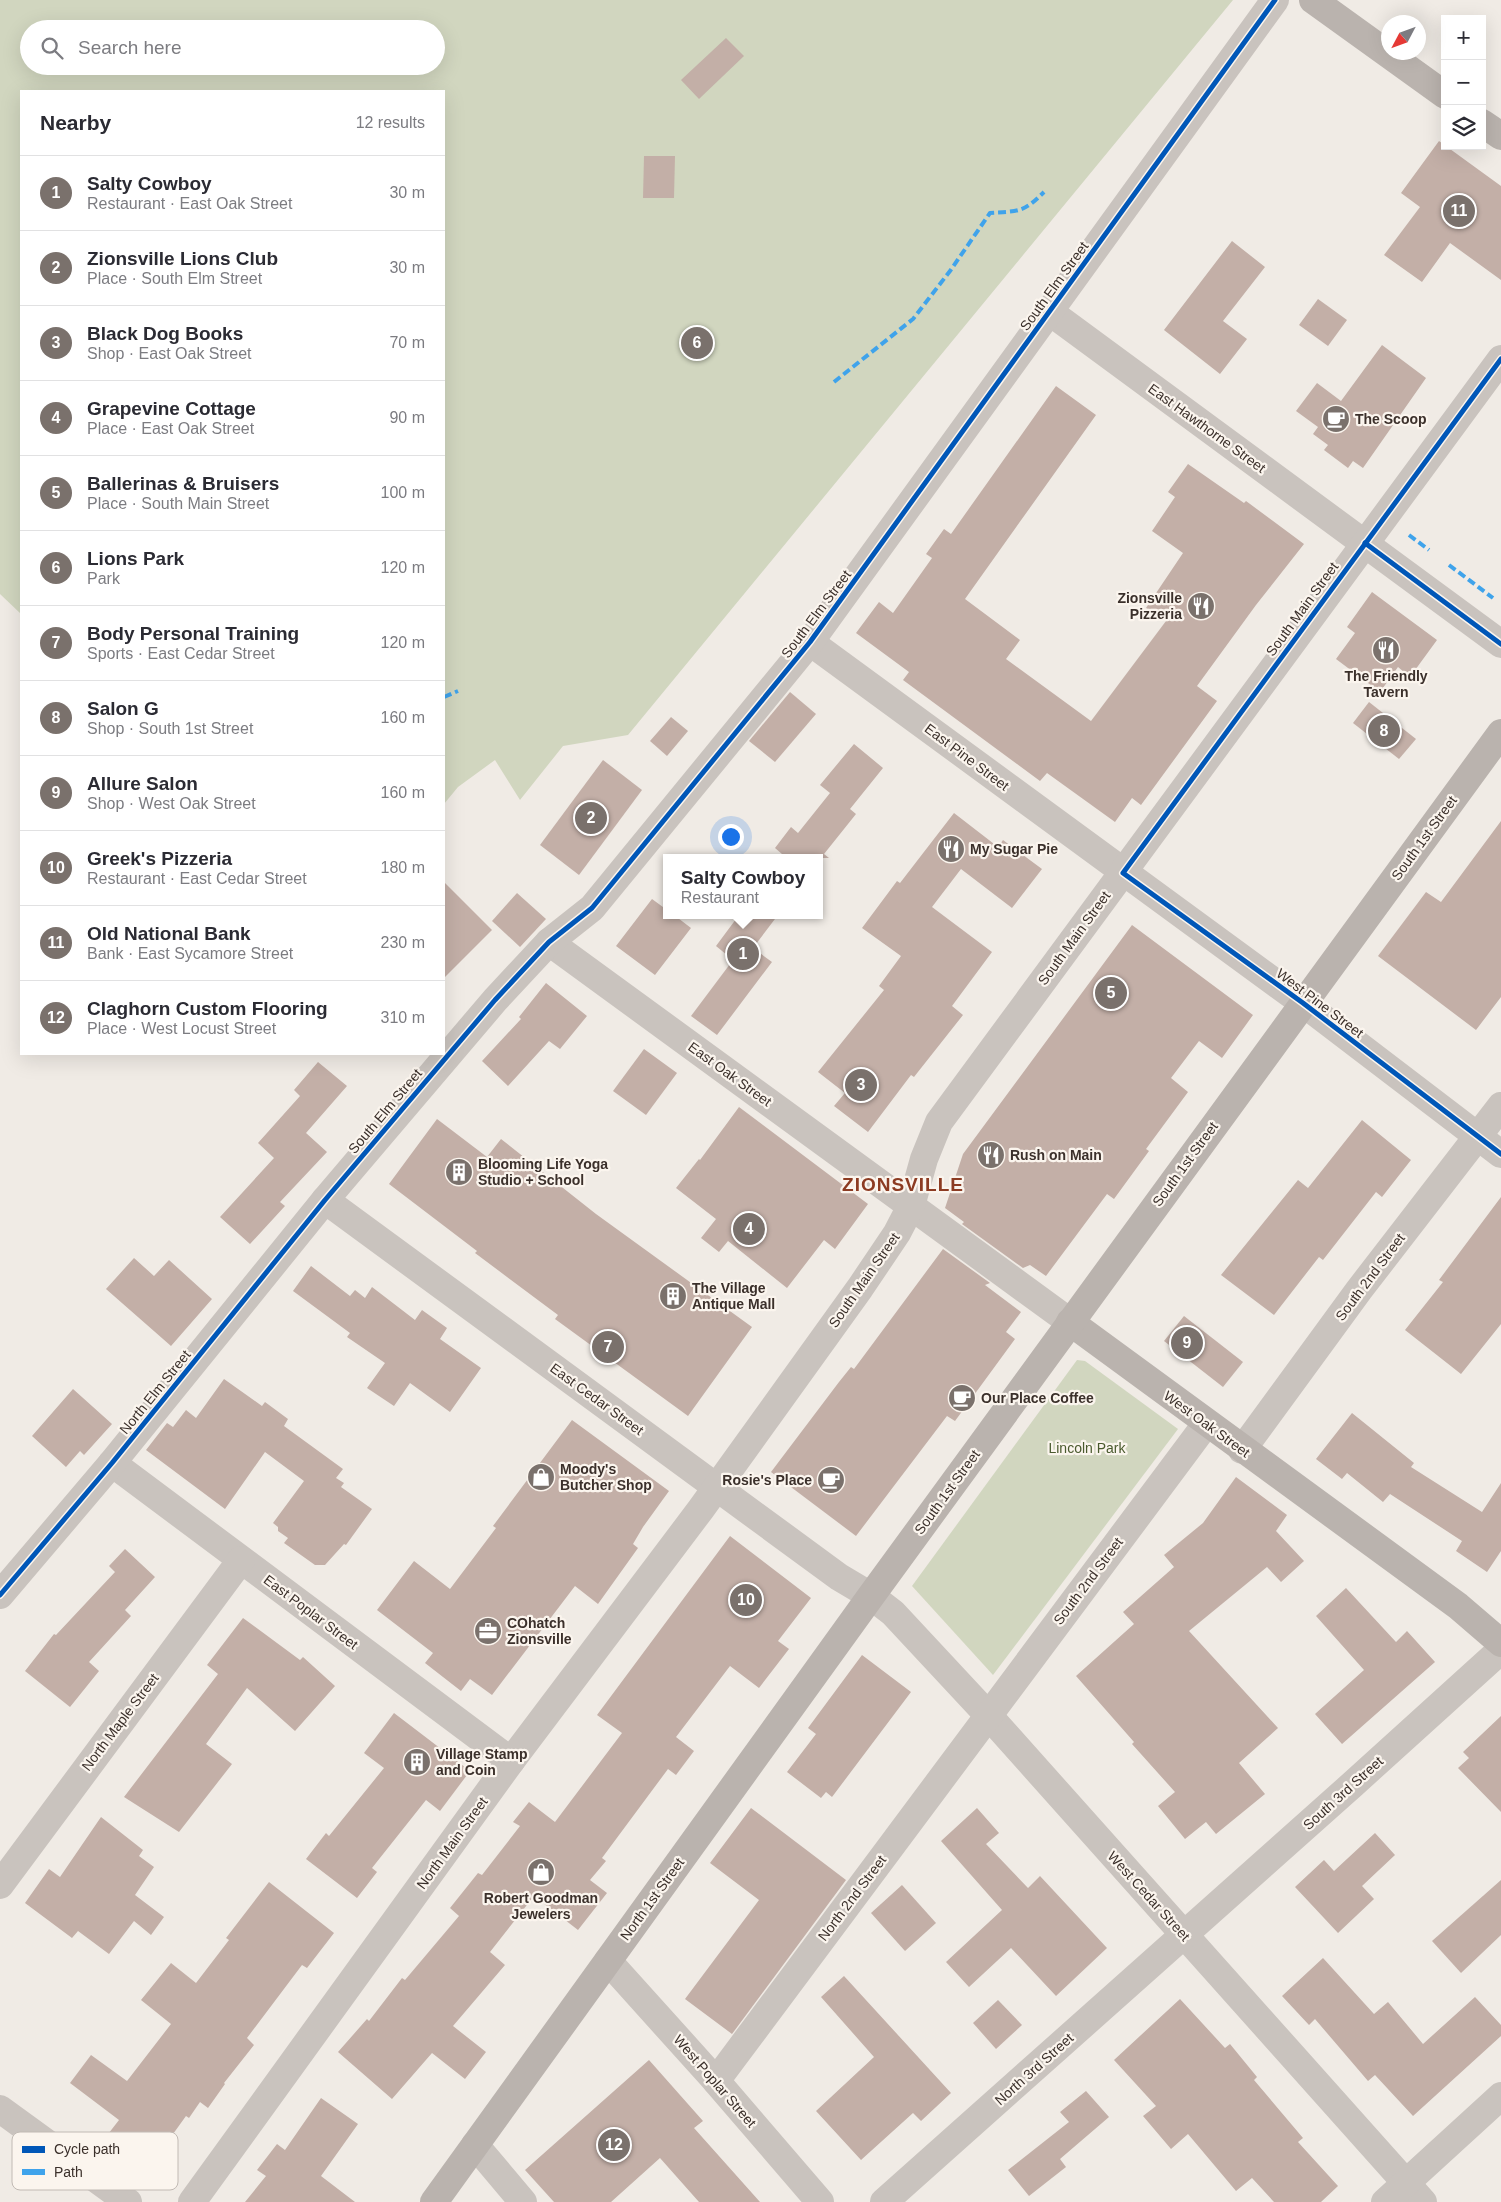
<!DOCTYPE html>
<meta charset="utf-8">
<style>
:root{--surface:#fff;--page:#f7f7f7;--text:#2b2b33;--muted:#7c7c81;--line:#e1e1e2;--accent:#7a716c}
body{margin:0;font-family:Helvetica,sans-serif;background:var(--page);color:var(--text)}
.controls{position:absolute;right:15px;top:15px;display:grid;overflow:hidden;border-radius:0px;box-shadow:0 5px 20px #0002}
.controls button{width:45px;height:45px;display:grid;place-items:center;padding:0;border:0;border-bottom:1px solid var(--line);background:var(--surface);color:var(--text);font:25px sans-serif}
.compass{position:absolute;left:1381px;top:15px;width:45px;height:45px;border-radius:50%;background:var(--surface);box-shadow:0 5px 20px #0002;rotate:229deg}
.you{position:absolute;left:730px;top:836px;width:18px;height:18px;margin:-12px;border:4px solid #fff;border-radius:50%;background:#1a73e8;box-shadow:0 0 0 8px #1a73e833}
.badge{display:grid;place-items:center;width:32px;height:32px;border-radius:50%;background:var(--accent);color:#fff;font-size:16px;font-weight:700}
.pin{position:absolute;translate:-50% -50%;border:2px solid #fff;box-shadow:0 1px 5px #0006}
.popup{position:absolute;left:663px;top:854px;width:160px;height:65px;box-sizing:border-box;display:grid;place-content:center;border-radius:0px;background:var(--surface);filter:drop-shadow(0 1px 4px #0005);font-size:16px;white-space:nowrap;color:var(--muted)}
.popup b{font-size:19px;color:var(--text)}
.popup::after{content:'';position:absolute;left:50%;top:100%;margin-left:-10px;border:10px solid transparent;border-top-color:var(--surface)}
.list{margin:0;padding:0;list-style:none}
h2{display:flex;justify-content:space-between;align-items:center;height:65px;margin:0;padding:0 20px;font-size:21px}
h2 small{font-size:16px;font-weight:400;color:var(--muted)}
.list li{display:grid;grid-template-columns:32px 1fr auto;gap:15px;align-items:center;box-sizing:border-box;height:75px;padding:0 20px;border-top:1px solid var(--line)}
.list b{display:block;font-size:19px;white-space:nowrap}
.list p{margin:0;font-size:16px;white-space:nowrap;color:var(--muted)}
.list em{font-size:16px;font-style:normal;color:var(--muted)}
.icon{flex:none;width:28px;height:28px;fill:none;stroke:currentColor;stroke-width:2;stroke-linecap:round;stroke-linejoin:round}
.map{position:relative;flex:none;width:1501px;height:2202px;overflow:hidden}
.search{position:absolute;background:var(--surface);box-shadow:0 5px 20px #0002;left:20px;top:20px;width:425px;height:55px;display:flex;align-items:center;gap:12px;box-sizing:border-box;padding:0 18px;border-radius:28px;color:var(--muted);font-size:19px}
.panel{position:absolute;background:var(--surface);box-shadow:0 5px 20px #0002;left:20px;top:90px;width:425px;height:965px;border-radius:0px}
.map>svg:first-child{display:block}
.green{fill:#d1d6bf;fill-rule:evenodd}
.building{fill:#c3afa7}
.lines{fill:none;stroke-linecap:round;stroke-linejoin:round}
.street{stroke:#c9c3be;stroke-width:28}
.secondary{stroke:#bab3ae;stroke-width:28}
.quiet{stroke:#3fa3eb;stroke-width:4;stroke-dasharray:8 4;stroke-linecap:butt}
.cycleway-casing{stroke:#fbf5ee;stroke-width:8}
.cycleway{stroke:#0057b8;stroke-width:5}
.labels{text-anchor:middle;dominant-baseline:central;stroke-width:4.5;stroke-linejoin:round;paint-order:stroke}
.street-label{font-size:14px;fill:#3b302b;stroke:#fbf5ee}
.poi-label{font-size:14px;font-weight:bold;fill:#3b302b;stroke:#fbf5ee;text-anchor:start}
.park-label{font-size:14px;fill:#4a5a2e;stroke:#fbf5ee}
.district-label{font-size:19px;font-weight:bold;letter-spacing:1px;fill:#8c3b22;stroke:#fbf5ee}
.key{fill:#fbf5ee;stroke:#c1bab4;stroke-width:1}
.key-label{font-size:14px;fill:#3b302b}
</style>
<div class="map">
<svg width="1501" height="2202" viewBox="0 0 1501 2202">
<rect width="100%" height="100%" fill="#f0ebe5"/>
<!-- green -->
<g class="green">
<path d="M0,0H1233L628,735L563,746L520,800L495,760L458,787L444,804V91H21V614L0,594ZM29,29H436V66H29Z"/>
<polygon points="1077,1360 1085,1361 1178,1429 993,1675 912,1586"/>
</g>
<!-- building -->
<g class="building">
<polygon points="726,38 744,56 699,99 681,80"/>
<polygon points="1439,141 1501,186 1501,280 1450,243 1422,282 1384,255 1420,207 1401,193"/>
<polygon points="644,156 675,156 674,198 643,198"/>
<polygon points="1232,241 1265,267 1223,321 1247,339 1220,374 1164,330"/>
<polygon points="1318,299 1347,320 1328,346 1299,325"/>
<polygon points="1382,345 1426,378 1363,468 1353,461 1348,468 1324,450 1328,445 1313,434 1318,427 1296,411 1317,383 1341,401"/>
<polygon points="1056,386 1096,415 965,599 1020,640 1006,659 1091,721 1166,621 1146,608 1183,553 1152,531 1175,497 1168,492 1188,464 1244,503 1246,501 1304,544 1256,605 1197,686 1217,701 1141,805 1132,798 1115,822 1047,773 1040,781 903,680 909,672 856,633 879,602 893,613 932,558 926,554 944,529 951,534"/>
<polygon points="1372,592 1437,640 1410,677 1398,667 1380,692 1336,659 1355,633 1347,627"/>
<polygon points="790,692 816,714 775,762 749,741"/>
<polygon points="1369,702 1416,739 1399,759 1353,723"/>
<polygon points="671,717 688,731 667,756 650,741"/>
<polygon points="854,744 883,768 850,809 856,814 824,854 829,858 821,858 819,861 819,858 779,858 782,854 775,848 791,827 798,833 830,793 820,785"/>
<polygon points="603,760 642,790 579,875 540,845"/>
<polygon points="954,813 998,847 1003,840 1042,869 1012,908 961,869 932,907 992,952 952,1006 963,1015 914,1077 911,1075 868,1132 834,1106 845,1093 818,1072 884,990 879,986 901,956 862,928 897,881 900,883"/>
<polygon points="1501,821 1501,997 1476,1030 1378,956 1426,892 1441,902"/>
<polygon points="444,882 492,930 444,978"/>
<polygon points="517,893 546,919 520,947 492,921"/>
<polygon points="652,899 667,910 667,915 674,915 691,928 655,975 616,946"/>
<polygon points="739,915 778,915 753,948 772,962 717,1035 691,1016 733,960 716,946"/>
<polygon points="1132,925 1253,1015 1222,1058 1199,1041 1171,1078 1188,1092 1146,1149 1149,1151 1114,1199 1107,1194 1046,1276 1030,1265 1023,1268 962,1224 964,1222 945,1208 963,1154"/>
<polygon points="546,983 587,1016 560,1049 549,1041 508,1086 482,1061 521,1019 519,1017"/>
<polygon points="644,1049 677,1073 646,1115 613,1091"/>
<polygon points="318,1062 347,1086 306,1133 327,1152 280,1202 285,1206 250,1244 220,1217 274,1158 258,1143 300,1096 294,1090"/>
<polygon points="739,1107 868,1204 835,1249 824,1240 787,1288 728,1241 719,1252 701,1238 716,1219 676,1188 699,1159 700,1160"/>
<polygon points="437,1119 487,1157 501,1139 596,1214 752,1327 688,1416 555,1319 558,1315 475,1253 477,1251 389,1184"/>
<polygon points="1362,1120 1411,1160 1382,1197 1376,1192 1323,1260 1319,1257 1274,1315 1221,1275 1298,1180 1308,1188"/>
<polygon points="1501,1197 1501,1324 1461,1374 1405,1330 1443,1282 1439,1280"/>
<polygon points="943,1249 990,1283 985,1285 1021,1312 1006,1332 1015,1339 955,1421 947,1416 856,1536 771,1472 839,1382 851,1367 854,1369"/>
<polygon points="134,1258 154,1276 169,1260 212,1299 171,1346 106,1289"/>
<polygon points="311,1266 350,1296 355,1290 365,1298 372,1287 415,1320 422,1310 447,1328 440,1339 481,1368 450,1412 410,1383 394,1406 367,1388 385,1363 347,1337 350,1333 293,1291"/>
<polygon points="1184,1316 1243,1362 1223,1387 1164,1341"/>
<polygon points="224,1379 262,1406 265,1402 288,1419 284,1426 343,1469 336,1478 344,1483 341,1487 372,1509 346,1545 344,1544 325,1565 315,1565 284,1543 288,1538 278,1531 278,1527 273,1523 304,1481 265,1452 225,1509 146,1450 167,1423 173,1427 186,1410 196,1418"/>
<polygon points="73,1389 112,1424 84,1455 80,1451 66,1467 32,1436"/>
<polygon points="1352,1413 1414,1463 1411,1467 1482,1512 1501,1483 1501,1551 1487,1572 1456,1551 1462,1541 1390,1494 1383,1502 1347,1473 1342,1479 1316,1459"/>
<polygon points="572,1420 669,1491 643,1527 633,1544 638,1548 598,1604 575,1586 492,1695 470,1679 461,1691 425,1663 433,1653 377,1610 414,1561 450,1589 496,1528 493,1526"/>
<polygon points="1236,1477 1287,1515 1276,1531 1304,1561 1281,1582 1267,1567 1189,1631 1278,1728 1239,1763 1265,1794 1216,1834 1206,1822 1185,1839 1158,1806 1175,1792 1132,1744 1134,1742 1076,1676 1134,1624 1123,1612 1174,1567 1164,1555 1203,1523"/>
<polygon points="730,1536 811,1598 778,1641 789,1649 759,1688 730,1666 676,1737 694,1751 676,1775 668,1769 602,1858 606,1861 590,1880 607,1893 578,1930 534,1896 490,1952 505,1965 453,2026 486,2052 465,2079 432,2053 392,2099 338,2052 367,2019 369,2021 402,1978 405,1980 459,1916 450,1908 478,1873 482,1875 520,1826 513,1822 529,1802 555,1822 622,1733 597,1715"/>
<polygon points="125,1549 155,1577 125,1610 131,1616 89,1662 99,1671 70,1707 25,1671 54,1634 56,1635 115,1572 109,1566"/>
<polygon points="1346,1588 1396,1642 1407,1631 1435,1662 1342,1744 1315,1714 1364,1670 1316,1616"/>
<polygon points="243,1618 300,1660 303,1657 335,1686 295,1731 247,1688 206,1744 232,1764 179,1832 124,1797 218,1674 207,1665"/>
<polygon points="862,1655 911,1692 832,1797 826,1792 821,1798 787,1772 816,1734 808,1728"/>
<polygon points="394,1713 470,1771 440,1811 426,1800 372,1868 377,1872 357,1898 306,1859 326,1833 329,1836 384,1768 364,1753"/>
<polygon points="1501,1716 1501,1812 1458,1768 1469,1758 1463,1752"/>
<polygon points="751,1808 846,1880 732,2034 685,1999 759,1900 710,1863"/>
<polygon points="977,1808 999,1833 986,1844 1028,1888 1040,1876 1107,1948 1056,1996 1011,1948 969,1987 946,1962 1002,1910 941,1841"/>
<polygon points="101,1817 143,1850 139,1856 154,1867 135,1895 164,1917 151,1935 134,1921 109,1954 78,1931 72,1938 25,1903 49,1869 60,1877"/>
<polygon points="1375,1833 1395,1855 1362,1886 1374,1899 1338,1933 1295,1887 1324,1860 1334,1871"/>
<polygon points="1501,1880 1501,1935 1461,1973 1432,1941"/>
<polygon points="269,1882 334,1933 307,1968 302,1965 247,2038 254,2045 224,2083 225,2084 208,2108 200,2102 189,2118 186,2116 155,2159 147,2153 140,2163 105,2138 119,2120 70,2083 91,2055 127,2081 171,2024 141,2000 171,1963 196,1983 229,1940 226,1938"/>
<polygon points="902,1885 936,1923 905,1951 871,1913"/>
<polygon points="1323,1958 1374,2014 1388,2002 1423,2044 1475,1997 1501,2025 1501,2036 1413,2116 1375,2075 1368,2081 1315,2019 1309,2025 1282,1996"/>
<polygon points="844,1976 951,2093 921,2121 913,2113 861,2160 816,2111 874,2057 821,1997"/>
<polygon points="1180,1999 1225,2048 1230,2044 1257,2077 1254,2080 1303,2138 1298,2142 1338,2186 1321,2202 1274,2202 1252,2178 1236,2191 1188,2134 1171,2149 1143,2116 1156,2106 1114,2060"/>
<polygon points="998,2000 1022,2025 996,2049 973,2023"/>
<polygon points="649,2060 703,2121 694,2128 760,2202 699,2202 660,2158 611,2202 554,2202 525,2170"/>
<polygon points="1086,2091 1109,2117 1060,2159 1066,2167 1029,2196 1008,2170 1069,2122 1060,2112"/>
<polygon points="321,2098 358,2124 321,2176 355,2202 245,2202 266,2176 257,2170 277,2144 285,2150"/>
</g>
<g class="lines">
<!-- street -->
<g class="street">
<polyline points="1050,312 1501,644"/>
<polyline points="810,642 1303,1003 1501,1154"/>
<polyline points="549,942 1070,1322"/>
<polyline points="325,1200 839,1577 871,1596 893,1613 988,1715 1423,2202"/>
<polyline points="1242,1450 1359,1290 1501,1106"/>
<polyline points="112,1463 511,1761"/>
<polyline points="0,1595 112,1463 325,1200 495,1000 549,942 592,908 810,642 1275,0"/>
<polyline points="0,1885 241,1560"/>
<polyline points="608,1961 716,2081 820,2202"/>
<polyline points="716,2081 1206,1424"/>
<polyline points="0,2109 128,2202"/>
<polyline points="475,2145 523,2202"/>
<polyline points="192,2202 511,1761 701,1509 860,1288 897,1233 911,1206 924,1159 939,1122 1501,359"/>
<polyline points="884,2202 1353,1784 1501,1650"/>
<polyline points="1385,2202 1501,2096"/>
</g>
<!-- secondary -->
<g class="secondary">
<polyline points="1313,0 1445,95"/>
<polyline points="1482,123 1501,136"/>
<polyline points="1070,1322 1458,1606 1501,1643"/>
<polyline points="434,2202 871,1596 1501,733"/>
</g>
<!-- quiet -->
<g class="quiet">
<path d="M834,382L913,319L950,271L990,213C1019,211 1023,213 1044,192"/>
<polyline points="1409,535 1429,550"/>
<polyline points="1449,565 1493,598"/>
<polyline points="444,697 458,691"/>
</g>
<!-- cycleway casing -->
<g class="cycleway-casing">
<g id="cycleway">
<polyline points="1501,359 1123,873 1303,1003 1501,1154"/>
<polyline points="1365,543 1501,644"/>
<polyline points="0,1595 112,1463 325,1200 495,1000 549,942 592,908 810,642 1275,0"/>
</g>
</g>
<!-- cycleway -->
<use href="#cycleway" class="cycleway"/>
</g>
<!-- icons -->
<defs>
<g id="cafe-disc" transform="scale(1.4375)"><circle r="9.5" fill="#7a716c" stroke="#fbf5ee"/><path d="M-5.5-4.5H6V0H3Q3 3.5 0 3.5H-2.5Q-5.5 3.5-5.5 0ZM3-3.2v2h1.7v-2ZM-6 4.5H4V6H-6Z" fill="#fff"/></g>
<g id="restaurant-disc" transform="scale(1.4375)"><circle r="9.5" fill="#7a716c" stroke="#fbf5ee"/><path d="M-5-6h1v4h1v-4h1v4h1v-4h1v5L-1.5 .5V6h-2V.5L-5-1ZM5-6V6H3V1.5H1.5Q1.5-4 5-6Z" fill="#fff"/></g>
<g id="building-disc" transform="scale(1.4375)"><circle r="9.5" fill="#7a716c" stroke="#fbf5ee"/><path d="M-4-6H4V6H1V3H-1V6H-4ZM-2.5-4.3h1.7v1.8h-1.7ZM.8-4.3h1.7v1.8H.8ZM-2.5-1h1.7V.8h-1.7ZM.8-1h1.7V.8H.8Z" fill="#fff"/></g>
<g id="shop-disc" transform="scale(1.4375)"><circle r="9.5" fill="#7a716c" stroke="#fbf5ee"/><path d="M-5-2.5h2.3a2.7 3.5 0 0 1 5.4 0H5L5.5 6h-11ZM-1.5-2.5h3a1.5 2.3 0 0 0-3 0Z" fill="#fff"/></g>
<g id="office-disc" transform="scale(1.4375)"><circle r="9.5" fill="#7a716c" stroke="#fbf5ee"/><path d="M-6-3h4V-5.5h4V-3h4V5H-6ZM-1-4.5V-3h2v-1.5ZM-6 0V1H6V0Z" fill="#fff"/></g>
</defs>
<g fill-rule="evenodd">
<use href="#cafe-disc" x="1336" y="419"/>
<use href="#restaurant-disc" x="1201" y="606"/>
<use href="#restaurant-disc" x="1386" y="650"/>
<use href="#restaurant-disc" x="951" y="849"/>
<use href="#restaurant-disc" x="991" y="1155"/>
<use href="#building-disc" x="459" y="1172"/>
<use href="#building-disc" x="673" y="1296"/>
<use href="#cafe-disc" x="962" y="1398"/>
<use href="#shop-disc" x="541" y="1477"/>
<use href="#cafe-disc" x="831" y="1480"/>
<use href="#office-disc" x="488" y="1631"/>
<use href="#building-disc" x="417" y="1762"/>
<use href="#shop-disc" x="541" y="1872"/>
</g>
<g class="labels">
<!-- street labels -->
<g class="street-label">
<text transform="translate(1054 286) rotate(-54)">South Elm Street</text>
<text transform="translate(1207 428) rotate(36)">East Hawthorne Street</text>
<text transform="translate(1302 609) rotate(-54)">South Main Street</text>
<text transform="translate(816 614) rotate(-53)">South Elm Street</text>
<text transform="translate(967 757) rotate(37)">East Pine Street</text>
<text transform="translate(1424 838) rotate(-54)">South 1st Street</text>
<text transform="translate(1074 938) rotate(-54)">South Main Street</text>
<text transform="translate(1320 1003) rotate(37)">West Pine Street</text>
<text transform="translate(730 1074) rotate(36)">East Oak Street</text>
<text transform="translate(385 1111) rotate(-50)">South Elm Street</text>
<text transform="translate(1185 1164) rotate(-54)">South 1st Street</text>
<text transform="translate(1370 1277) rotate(-53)">South 2nd Street</text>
<text transform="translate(864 1280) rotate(-55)">South Main Street</text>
<text transform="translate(155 1392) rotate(-51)">North Elm Street</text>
<text transform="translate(597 1399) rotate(36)">East Cedar Street</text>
<text transform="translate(1207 1424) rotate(36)">West Oak Street</text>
<text transform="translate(947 1492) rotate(-54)">South 1st Street</text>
<text transform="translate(1088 1581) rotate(-53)">South 2nd Street</text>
<text transform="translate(311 1612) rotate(37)">East Poplar Street</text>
<text transform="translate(120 1722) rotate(-53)">North Maple Street</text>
<text transform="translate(1343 1793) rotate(-42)">South 3rd Street</text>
<text transform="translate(452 1843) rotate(-54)">North Main Street</text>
<text transform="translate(1149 1896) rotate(48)">West Cedar Street</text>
<text transform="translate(852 1898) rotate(-53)">North 2nd Street</text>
<text transform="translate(652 1899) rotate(-54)">North 1st Street</text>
<text transform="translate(1034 2069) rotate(-42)">North 3rd Street</text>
<text transform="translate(715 2081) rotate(49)">West Poplar Street</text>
</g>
<!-- poi labels -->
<g class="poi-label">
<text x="1355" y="419">The Scoop</text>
<text x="1182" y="598" text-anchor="end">Zionsville<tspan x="1182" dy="16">Pizzeria</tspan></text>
<text x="1386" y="676" text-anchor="middle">The Friendly<tspan x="1386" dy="16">Tavern</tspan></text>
<text x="970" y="849">My Sugar Pie</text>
<text x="1010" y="1155">Rush on Main</text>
<text x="478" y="1164">Blooming Life Yoga<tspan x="478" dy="16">Studio + School</tspan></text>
<text x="692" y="1288">The Village<tspan x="692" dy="16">Antique Mall</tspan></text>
<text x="981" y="1398">Our Place Coffee</text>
<text x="560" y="1469">Moody's<tspan x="560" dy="16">Butcher Shop</tspan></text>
<text x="812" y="1480" text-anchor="end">Rosie's Place</text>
<text x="507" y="1623">COhatch<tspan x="507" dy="16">Zionsville</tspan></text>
<text x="436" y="1754">Village Stamp<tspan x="436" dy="16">and Coin</tspan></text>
<text x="541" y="1898" text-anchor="middle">Robert Goodman<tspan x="541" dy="16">Jewelers</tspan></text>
</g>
<!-- park labels -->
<g class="park-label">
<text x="1087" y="1448">Lincoln Park</text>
</g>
<!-- district labels -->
<g class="district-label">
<text x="903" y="1184">ZIONSVILLE</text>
</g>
</g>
<!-- legend -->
<rect x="12" y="2132" width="166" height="58" rx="8" class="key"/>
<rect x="22" y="2146" width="23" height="7" fill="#0057b8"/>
<rect x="22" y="2169" width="23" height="6" fill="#3fa3eb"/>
<g class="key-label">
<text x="54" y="2154">Cycle path</text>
<text x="54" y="2177">Path</text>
</g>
</svg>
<div class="controls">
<button>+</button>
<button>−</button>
<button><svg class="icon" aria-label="layers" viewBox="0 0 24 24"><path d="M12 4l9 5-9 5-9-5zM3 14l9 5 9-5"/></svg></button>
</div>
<svg class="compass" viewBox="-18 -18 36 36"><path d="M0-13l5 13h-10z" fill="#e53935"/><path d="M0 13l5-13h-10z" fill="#7c7c81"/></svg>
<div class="you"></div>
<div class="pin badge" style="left:743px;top:954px">1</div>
<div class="popup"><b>Salty Cowboy</b>Restaurant</div>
<div class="pin badge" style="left:591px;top:818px">2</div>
<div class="pin badge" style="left:861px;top:1085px">3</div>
<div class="pin badge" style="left:749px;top:1229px">4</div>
<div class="pin badge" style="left:1111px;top:993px">5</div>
<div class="pin badge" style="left:697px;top:343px">6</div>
<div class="pin badge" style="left:608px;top:1347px">7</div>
<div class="pin badge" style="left:1384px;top:731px">8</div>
<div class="pin badge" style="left:1187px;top:1343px">9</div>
<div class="pin badge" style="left:746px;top:1600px">10</div>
<div class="pin badge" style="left:1459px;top:211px">11</div>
<div class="pin badge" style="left:614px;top:2145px">12</div>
<div class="search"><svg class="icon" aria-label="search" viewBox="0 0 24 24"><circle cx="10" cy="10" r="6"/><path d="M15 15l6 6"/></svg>Search here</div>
<section class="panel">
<h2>Nearby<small>12 results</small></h2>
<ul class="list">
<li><span class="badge">1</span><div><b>Salty Cowboy</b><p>Restaurant · East Oak Street</p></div><em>30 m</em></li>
<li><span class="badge">2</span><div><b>Zionsville Lions Club</b><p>Place · South Elm Street</p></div><em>30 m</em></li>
<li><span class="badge">3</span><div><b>Black Dog Books</b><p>Shop · East Oak Street</p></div><em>70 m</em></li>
<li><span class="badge">4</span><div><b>Grapevine Cottage</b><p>Place · East Oak Street</p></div><em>90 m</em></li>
<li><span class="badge">5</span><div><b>Ballerinas &amp; Bruisers</b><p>Place · South Main Street</p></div><em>100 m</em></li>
<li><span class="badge">6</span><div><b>Lions Park</b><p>Park</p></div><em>120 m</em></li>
<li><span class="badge">7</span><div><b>Body Personal Training</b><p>Sports · East Cedar Street</p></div><em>120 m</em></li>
<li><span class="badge">8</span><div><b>Salon G</b><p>Shop · South 1st Street</p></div><em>160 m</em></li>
<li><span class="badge">9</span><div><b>Allure Salon</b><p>Shop · West Oak Street</p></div><em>160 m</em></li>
<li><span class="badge">10</span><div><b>Greek's Pizzeria</b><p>Restaurant · East Cedar Street</p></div><em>180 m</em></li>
<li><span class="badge">11</span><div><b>Old National Bank</b><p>Bank · East Sycamore Street</p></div><em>230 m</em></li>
<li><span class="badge">12</span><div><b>Claghorn Custom Flooring</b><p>Place · West Locust Street</p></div><em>310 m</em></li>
</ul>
</section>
</div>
